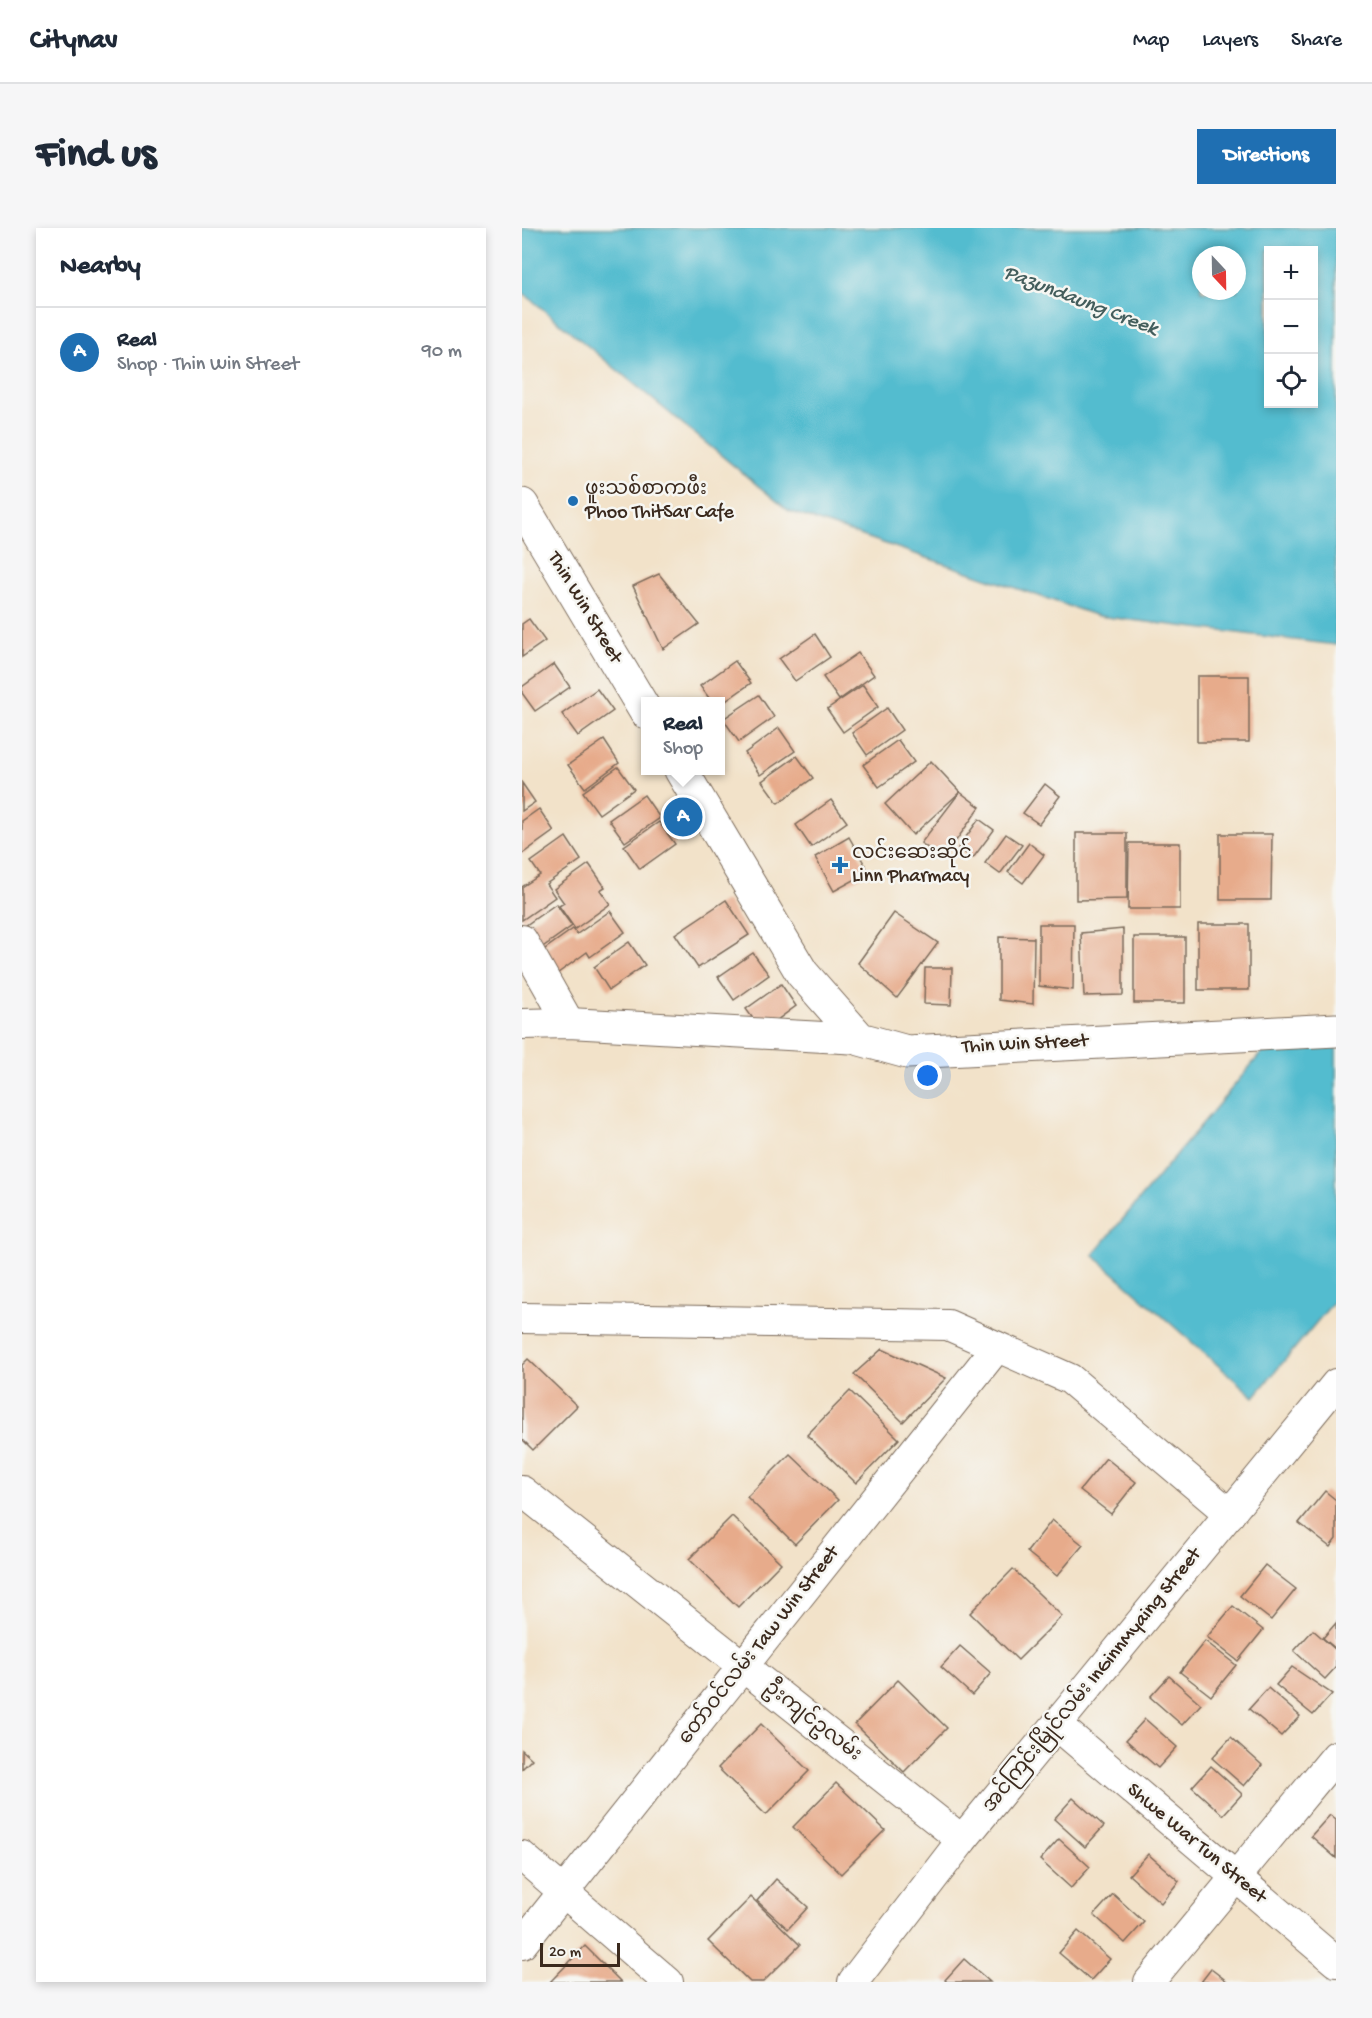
<!DOCTYPE html>
<meta charset="utf-8">
<style>
:root{--surface:#fff;--page:#f6f6f7;--text:#1f2937;--muted:#747a83;--line:#e0e1e3;--accent:#1f6fb2}
body{margin:0;font-family:"Gochi Hand","Noto Sans Myanmar",sans-serif;background:var(--page);color:var(--text)}
.controls{position:absolute;right:18px;top:18px;display:grid;overflow:hidden;border-radius:0px;box-shadow:0 3px 9px #0003}
.controls button{width:54px;height:54px;display:grid;place-items:center;padding:0;border:0;border-bottom:2px solid var(--line);background:var(--surface);color:var(--text);font:30px sans-serif}
.compass{position:absolute;left:670px;top:18px;width:54px;height:54px;border-radius:50%;background:var(--surface);box-shadow:0 3px 9px #0003;rotate:158deg}
.scale{position:absolute;left:18px;bottom:15px;width:80px;box-sizing:border-box;padding-left:6px;border:3px solid #3b2a1e;border-top:0;font-size:16px;line-height:21px;white-space:nowrap;color:#3b2a1e;-webkit-text-stroke:4px #f6f6f2;paint-order:stroke}
.you{position:absolute;left:406px;top:848px;width:21px;height:21px;margin:-15px;border:4px solid #fff;border-radius:50%;background:#1a73e8;box-shadow:0 0 0 9px #1a73e833}
.badge{display:grid;place-items:center;width:39px;height:39px;border-radius:50%;background:var(--accent);color:#fff;font-size:20px;font-weight:700}
.pin{position:absolute;translate:-50% -50%;border:3px solid #fff;box-shadow:0 2px 6px #0006}
.popup{position:absolute;left:119px;top:469px;width:84px;height:78px;box-sizing:border-box;display:grid;place-content:center;border-radius:0px;background:var(--surface);filter:drop-shadow(0 2px 4px #0005);font-size:20px;white-space:nowrap;color:var(--muted)}
.popup b{font-size:22px;color:var(--text)}
.popup::after{content:'';position:absolute;left:50%;top:100%;margin-left:-12px;border:12px solid transparent;border-top-color:var(--surface)}
.list{margin:0;padding:0;list-style:none}
h2{display:flex;justify-content:space-between;align-items:center;height:78px;margin:0;padding:0 24px;font-size:26px}
h2 small{font-size:20px;font-weight:400;color:var(--muted)}
.list li{display:grid;grid-template-columns:39px 1fr auto;gap:18px;align-items:center;box-sizing:border-box;height:90px;padding:0 24px;border-top:2px solid var(--line)}
.list b{display:block;font-size:22px;white-space:nowrap}
.list p{margin:0;font-size:20px;white-space:nowrap;color:var(--muted)}
.list em{font-size:20px;font-style:normal;color:var(--muted)}
.icon{flex:none;width:33px;height:33px;fill:none;stroke:currentColor;stroke-width:2;stroke-linecap:round;stroke-linejoin:round}
.map{position:relative;flex:none;width:814px;height:1754px;overflow:hidden;border-radius:0px}
header{display:flex;align-items:center;gap:36px;box-sizing:border-box;height:84px;padding:0 30px;background:var(--surface);border-bottom:2px solid var(--line)}
header strong{font-size:28px}
nav{display:flex;gap:33px;margin-inline-start:auto;font-size:21px}
.intro{display:flex;align-items:center;justify-content:space-between;box-sizing:border-box;height:144px;padding:0 36px}
h1{margin:0;font-size:42px}
.button{padding:15px 27px;border-radius:0px;background:var(--accent);color:#fff;font-size:21px;font-weight:700}
main{display:flex;gap:36px;padding:0 36px}
aside{flex:1;background:var(--surface);border-radius:0px;box-shadow:0 3px 9px #0003}
.map>svg:first-child{display:block}
.water{fill:#53bccf;stroke:#477376;stroke-width:1.5;fill-rule:evenodd}
.building{fill:#e7ab8b}
.lines{fill:none;stroke-linecap:round;stroke-linejoin:round}
.minor-casing{stroke:#7b6a5a;stroke-width:32}
.secondary-casing{stroke:#7b6a5a;stroke-width:35}
.minor{stroke:#fff;stroke-width:30}
.secondary{stroke:#fff;stroke-width:33}
.poi-dot{fill:#1f6fb2;stroke:#f6f6f2;stroke-width:2}
.labels{text-anchor:middle;dominant-baseline:central;stroke-width:5;stroke-linejoin:round;paint-order:stroke}
.poi-label{font-size:20px;fill:#3b2a1e;stroke:#f6f6f2;text-anchor:start}
.street-label{font-size:20px;fill:#3b2a1e;stroke:#f6f6f2}
.water-label{font-size:21px;font-style:italic;fill:#435d5c;stroke:#f6f6f2}
</style>
<header>
<strong>Citynav</strong>
<nav><a>Map</a><a>Layers</a><a>Share</a></nav>
</header>
<div class="intro"><h1>Find us</h1><a class="button">Directions</a></div>
<main>
<aside>
<h2>Nearby<small></small></h2>
<ul class="list">
<li><span class="badge">A</span><div><b>Real</b><p>Shop · Thin Win Street</p></div><em>90 m</em></li>
</ul>
</aside>
<div class="map">
<svg width="814" height="1754" viewBox="0 0 814 1754">
<rect width="100%" height="100%" fill="#f6f6f2"/>
<filter id="ink" filterUnits="userSpaceOnUse"><feTurbulence type="fractalNoise" baseFrequency=".0167" numOctaves="2"/><feDisplacementMap in="SourceGraphic" scale="12" xChannelSelector="R" yChannelSelector="G"/><feConvolveMatrix kernelMatrix="1 2 1 2 8 2 1 2 1" color-interpolation-filters="sRGB"/></filter>
<filter id="wash" filterUnits="userSpaceOnUse"><feTurbulence type="fractalNoise" baseFrequency=".008" numOctaves="4" result="noise"/><feDisplacementMap in="SourceGraphic" scale="24" xChannelSelector="R" yChannelSelector="G"/><feGaussianBlur stdDeviation="1.35" result="paint"/><feColorMatrix in="noise" values="0 0 0 0 0 0 0 0 0 0 0 0 0 0 0 0 0 1.4 0 .05"/><feComposite in="paint" operator="in"/></filter>
<g filter="url(#wash)">
<rect width="100%" height="100%" fill="#f2e2c9"/>
<!-- water -->
<g class="water">
<path d="M0,0H814V417L576,388L267,283L0,64ZM746,22H792V176H746ZM679,27H715V63H679Z"/>
<polygon points="814,819 814,1071 732,1169 571,1027 740,824"/>
</g>
<g id="blocks">
<!-- building -->
<g class="building">
<polygon points="137,346 177,396 141,421 111,358"/>
<polygon points="7,391 23,413 0,429 0,396"/>
<polygon points="293,406 308,429 273,453 257,431"/>
<polygon points="336,425 352,447 317,472 301,449"/>
<polygon points="213,433 229,455 198,477 198,474 190,474 178,458"/>
<polygon points="32,436 48,459 13,483 0,465 0,459"/>
<rect x="675" y="448" width="52" height="66"/>
<polygon points="341,457 356,479 321,504 305,481"/>
<polygon points="75,461 91,483 56,508 40,486"/>
<polygon points="237,467 252,489 217,514 201,491"/>
<polygon points="365,480 380,502 345,527 330,505"/>
<polygon points="257,500 273,523 238,547 223,525"/>
<polygon points="82,512 97,535 63,560 46,537"/>
<polygon points="376,512 392,534 357,559 341,537"/>
<polygon points="275,528 291,550 256,575 240,553"/>
<polygon points="409,533 438,564 391,607 363,576"/>
<polygon points="96,539 112,561 77,586 61,564"/>
<polygon points="0,555 13,574 0,583"/>
<polygon points="523,556 538,568 517,596 501,585"/>
<polygon points="438,564 458,579 421,631 399,615"/>
<polygon points="122,567 138,590 103,614 87,592"/>
<polygon points="309,572 325,594 289,619 274,597"/>
<polygon points="17,581 32,603 0,626 0,593"/>
<polygon points="457,591 472,602 451,630 436,620"/>
<polygon points="137,594 153,616 118,641 102,618"/>
<polygon points="554,605 605,605 605,671 554,672"/>
<polygon points="484,606 500,617 478,646 463,635"/>
<polygon points="698,606 750,606 749,672 698,672"/>
<polygon points="44,609 59,632 24,656 33,669 0,692 0,659 18,647 9,634"/>
<polygon points="327,609 347,644 312,663 293,629"/>
<polygon points="507,615 522,627 501,655 486,644"/>
<polygon points="607,615 658,615 658,681 606,681"/>
<polygon points="67,636 83,659 78,662 88,676 53,701 37,678 42,675 32,661"/>
<polygon points="204,672 227,707 176,740 153,706"/>
<polygon points="34,676 50,698 15,723 0,700"/>
<polygon points="88,683 103,704 68,729 65,724 32,748 16,726 51,701 55,706"/>
<polygon points="372,685 416,715 375,770 336,735"/>
<polygon points="517,696 552,696 551,762 517,758"/>
<rect x="676" y="696" width="51" height="66"/>
<polygon points="601,701 601,767 562,768 559,705"/>
<polygon points="477,709 512,710 511,776 477,772"/>
<rect x="612" y="709" width="51" height="66"/>
<polygon points="107,714 123,737 87,762 72,739"/>
<polygon points="231,725 247,747 212,772 196,749"/>
<polygon points="403,740 430,740 429,777 402,776"/>
<polygon points="259,756 274,778 240,803 224,781"/>
<polygon points="360,1121 424,1150 381,1194 332,1146"/>
<polygon points="6,1131 55,1178 11,1222 0,1211 0,1137"/>
<polygon points="328,1163 377,1211 334,1255 285,1207"/>
<polygon points="268,1226 316,1272 273,1316 225,1269"/>
<polygon points="584,1230 614,1254 589,1286 558,1262"/>
<polygon points="803,1263 814,1272 814,1311 808,1319 777,1295"/>
<polygon points="210,1288 259,1335 216,1379 167,1331"/>
<polygon points="530,1292 561,1317 535,1348 505,1324"/>
<polygon points="743,1337 774,1361 749,1392 718,1368"/>
<polygon points="491,1341 540,1388 496,1432 448,1385"/>
<polygon points="711,1378 741,1402 716,1433 685,1409"/>
<polygon points="814,1395 814,1421 801,1410"/>
<polygon points="791,1402 814,1422 814,1439 803,1451 772,1423"/>
<polygon points="683,1413 714,1437 689,1468 658,1444"/>
<polygon points="438,1418 469,1445 450,1467 419,1439"/>
<polygon points="770,1439 810,1466 791,1487 754,1457"/>
<polygon points="647,1448 679,1476 660,1497 628,1469"/>
<polygon points="376,1452 425,1500 382,1544 333,1496"/>
<polygon points="746,1460 778,1488 759,1508 727,1481"/>
<polygon points="623,1491 655,1519 636,1540 604,1512"/>
<polygon points="239,1496 287,1543 244,1587 196,1540"/>
<polygon points="709,1509 740,1537 722,1558 690,1530"/>
<polygon points="0,1522 10,1531 0,1541"/>
<polygon points="689,1538 720,1566 701,1587 670,1559"/>
<polygon points="314,1555 363,1602 319,1646 271,1599"/>
<polygon points="551,1570 582,1598 563,1619 532,1591"/>
<polygon points="808,1587 814,1592 814,1630 789,1608"/>
<polygon points="537,1611 568,1639 549,1660 518,1632"/>
<polygon points="626,1626 657,1653 639,1675 607,1647"/>
<polygon points="254,1651 286,1679 266,1701 235,1673"/>
<polygon points="591,1666 622,1694 603,1715 572,1687"/>
<polygon points="229,1669 278,1717 241,1754 228,1754 186,1713"/>
<polygon points="556,1703 588,1731 569,1752 537,1725"/>
<polygon points="63,1718 99,1754 28,1754"/>
<polygon points="442,1731 468,1754 425,1754 423,1752"/>
<polygon points="689,1741 706,1754 679,1754"/>
</g>
</g>
</g>
<g filter="url(#ink)">
<use href="#blocks" fill-opacity="0" stroke="#7b6a5a" stroke-width="1.5"/>
<g class="lines">
<!-- minor casing -->
<g class="minor-casing">
<g id="minor">
<polyline points="0,712 47,795"/>
<polyline points="0,796 47,795 338,811"/>
<polyline points="0,1090 426,1097 548,1151 708,1286"/>
<polyline points="0,1263 440,1612"/>
<polyline points="535,1497 814,1734"/>
<polyline points="0,1628 146,1754"/>
<polyline points="0,1716 475,1119"/>
<polyline points="331,1754 440,1612 814,1156"/>
<polyline points="627,1754 814,1528"/>
</g>
</g>
<!-- secondary casing -->
<g class="secondary-casing">
<g id="secondary">
<polyline points="0,277 124,484"/>
<polyline points="159,542 280,745 338,811 385,824 814,802"/>
</g>
</g>
<!-- minor -->
<use href="#minor" class="minor"/>
<!-- secondary -->
<use href="#secondary" class="secondary"/>
</g>
</g>
<!-- markers -->
<g class="poi-dot">
<circle cx="51" cy="273" r="6"/>
<path d="M315 628h6v6h6v6h-6v6h-6v-6h-6v-6h6z"/>
</g>
<g class="labels">
<!-- poi labels -->
<g class="poi-label">
<text x="63" y="262">ဖူးသစ်စာကဖီး<tspan x="63" dy="23">Phoo ThitSar Cafe</tspan></text>
<text x="330" y="626">လင်းဆေးဆိုင်<tspan x="330" dy="23">Linn Pharmacy</tspan></text>
</g>
<!-- street labels -->
<g class="street-label">
<text transform="translate(62 380) rotate(59)">Thin Win Street</text>
<text transform="translate(503 817) rotate(-3)">Thin Win Street</text>
<text transform="translate(238 1418) rotate(-52)">တော်ဝင်လမ်း Taw Win Street</text>
<text transform="translate(571 1453) rotate(-51)">အင်ကြင်းမြိုင်လမ်း InGinnMyaing Street</text>
<text transform="translate(290 1494) rotate(38)">ဦးကျင်ဥလမ်း</text>
<text transform="translate(674 1616) rotate(40)">Shwe War Tun Street</text>
</g>
<!-- water labels -->
<g class="water-label">
<text transform="translate(558 74) rotate(21)">Pazundaung Creek</text>
</g>
</g>
</svg>
<div class="controls">
<button>+</button>
<button>−</button>
<button><svg class="icon" aria-label="locate" viewBox="0 0 24 24"><circle cx="12" cy="12" r="6"/><path d="M12 2v4M12 18v4M2 12h4M18 12h4"/></svg></button>
</div>
<svg class="compass" viewBox="-18 -18 36 36"><path d="M0-13l5 13h-10z" fill="#e53935"/><path d="M0 13l5-13h-10z" fill="#747a83"/></svg>
<div class="scale">20 m</div>
<div class="you"></div>
<div class="pin badge" style="left:161px;top:589px">A</div>
<div class="popup"><b>Real</b>Shop</div>
</div>
</main>
